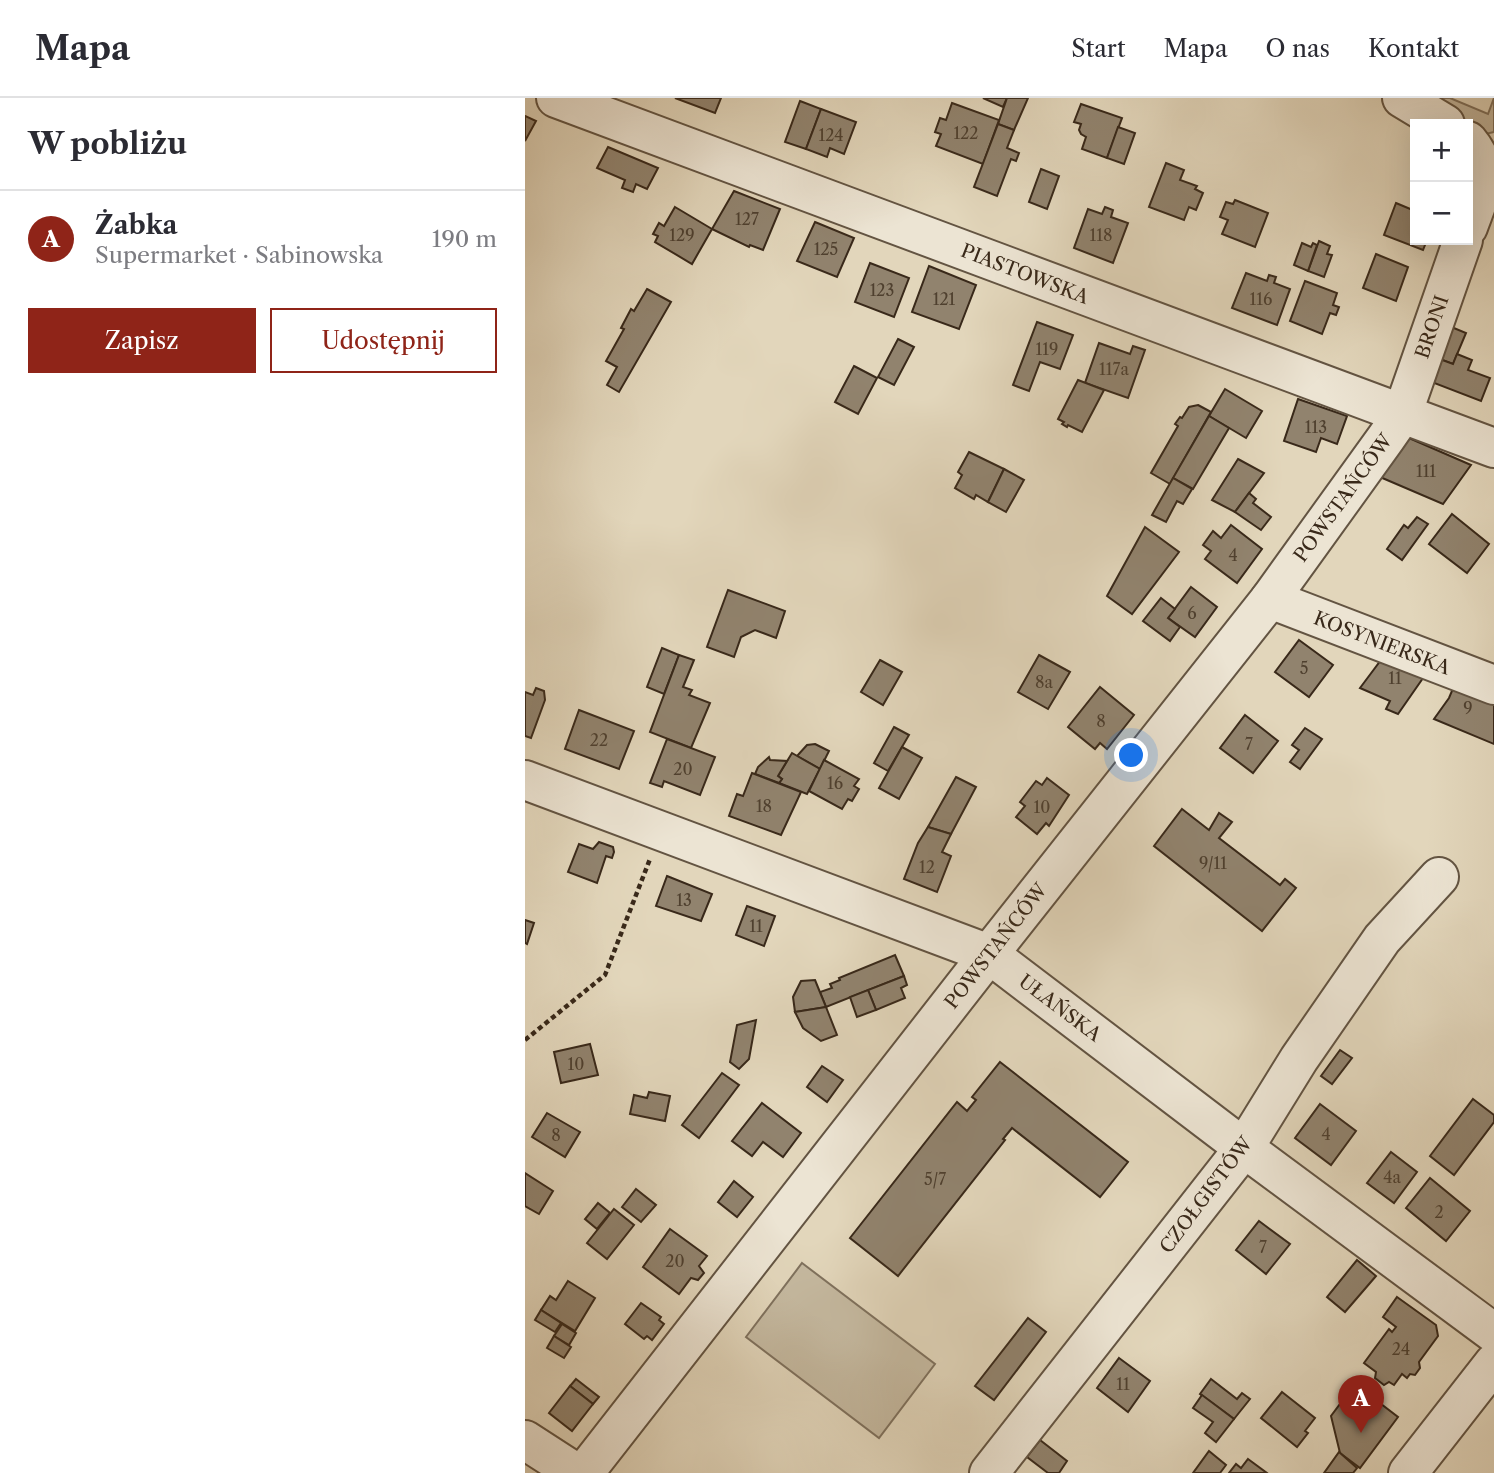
<!DOCTYPE html>
<html lang="pl">
<meta charset="utf-8">
<style>
:root{--surface:#fff;--page:#f7f7f7;--text:#2b2b33;--muted:#7c7c81;--line:#e1e1e2;--accent:#8f2418}
body{margin:0;font-family:"Libre Caslon Text",serif;background:var(--page);color:var(--text)}
.controls{position:absolute;right:21px;top:21px;display:grid;overflow:hidden;border-radius:0px;box-shadow:0 7px 28px #0002}
.controls button{width:63px;height:63px;display:grid;place-items:center;padding:0;border:0;border-bottom:2px solid var(--line);background:var(--surface);color:var(--text);font:35px sans-serif}
.you{position:absolute;left:607px;top:658px;width:24px;height:24px;margin:-18px;border:5px solid #fff;border-radius:50%;background:#1a73e8;box-shadow:0 0 0 10px #1a73e833}
.badge{display:grid;place-items:center;width:46px;height:46px;border-radius:50%;background:var(--accent);color:#fff;font-size:23px;font-weight:700}
.pin{position:absolute;translate:-50% -58px;filter:drop-shadow(0 2px 4px #0008)}
.pin::after{content:'';position:absolute;top:37px;width:24px;height:21px;background:inherit;clip-path:polygon(0 0,100% 0,50% 100%)}
.list{margin:0;padding:0;list-style:none}
h2{display:flex;justify-content:space-between;align-items:center;height:91px;margin:0;padding:0 28px;font-size:30px}
h2 small{font-size:23px;font-weight:400;color:var(--muted)}
.list li{display:grid;grid-template-columns:46px 1fr auto;gap:21px;align-items:center;box-sizing:border-box;height:98px;padding:0 28px;border-top:2px solid var(--line)}
.list b{display:block;font-size:26px;white-space:nowrap}
.list p{margin:0;font-size:23px;white-space:nowrap;color:var(--muted)}
.list em{font-size:23px;font-style:normal;color:var(--muted)}
.actions{display:flex;gap:14px;padding:21px 28px}
.actions a{flex:1;padding:16px 0;border:2px solid var(--accent);border-radius:0px;text-align:center;font-size:24px;color:var(--accent)}
.actions .main{background:var(--accent);color:#fff}
.map{position:relative;flex:none;width:969px;height:1375px;overflow:hidden}
header{display:flex;align-items:center;gap:42px;box-sizing:border-box;height:98px;padding:0 35px;background:var(--surface);border-bottom:2px solid var(--line)}
header strong{font-size:33px}
nav{display:flex;gap:38px;margin-inline-start:auto;font-size:24px}
main{display:flex}
aside{flex:1;background:var(--surface)}
.map>svg:first-child{display:block}
.green{fill:#c5b9a0;stroke:#7f715d;stroke-width:2}
.building{fill:#91836e;stroke:#39291a;stroke-width:2}
.lines{fill:none;stroke-linecap:round;stroke-linejoin:round}
.minor-casing{stroke:#635442;stroke-width:42}
.path{stroke:#39291a;stroke-width:4.5;stroke-dasharray:5 3.5;stroke-linecap:butt}
.minor{stroke:#ece4d3;stroke-width:38}
.labels{text-anchor:middle;dominant-baseline:central;stroke-width:6;stroke-linejoin:round;paint-order:stroke}
.number-label{font-size:16px;fill:#4f402f}
.street-label{font-size:19px;fill:#39291a;stroke:#ece4d3}
</style>
<header>
<strong>Mapa</strong>
<nav><a>Start</a><a>Mapa</a><a>O nas</a><a>Kontakt</a></nav>
</header>
<main>
<aside>
<h2>W pobliżu<small></small></h2>
<ul class="list">
<li><span class="badge">A</span><div><b>Żabka</b><p>Supermarket · Sabinowska</p></div><em>190 m</em></li>
</ul>
<div class="actions"><a class="main">Zapisz</a><a>Udostępnij</a></div>
</aside>
<div class="map">
<svg width="969" height="1375" viewBox="0 0 969 1375">
<rect width="100%" height="100%" fill="#e2d6bb"/>
<filter id="stains"><feTurbulence type="fractalNoise" baseFrequency=".00286" numOctaves="4"/><feColorMatrix values="0 0 0 0 .2 0 0 0 0 .09 0 0 0 0 .02 0 0 0 .5 -.17"/></filter>
<radialGradient id="worn" r=".72"><stop offset=".6" stop-color="#630" stop-opacity="0"/><stop offset="1" stop-color="#630" stop-opacity=".3"/></radialGradient>
<!-- green -->
<g class="green">
<polygon points="892,0 925,0 963,16 969,0 969,34 956,37"/>
<polygon points="277,1165 410,1266 354,1340 221,1239"/>
</g>
<!-- building -->
<g class="building">
<polygon points="150,0 196,0 190,15"/>
<polygon points="458,0 482,0 478,9"/>
<polygon points="482,0 503,0 489,32 473,26"/>
<polygon points="275,3 296,11 281,51 260,44"/>
<polygon points="427,5 474,22 458,66 411,48 416,36 410,34 415,20 421,22"/>
<polygon points="556,6 597,20 582,60 557,51 561,39 556,36 554,32 556,26 549,24"/>
<polygon points="296,11 331,24 319,56 305,50 302,59 281,51"/>
<polygon points="0,18 11,23 0,43"/>
<polygon points="473,26 489,32 482,50 494,55 491,63 486,61 472,98 449,89"/>
<polygon points="593,29 610,35 599,66 582,60"/>
<polygon points="83,49 133,70 122,91 111,86 108,94 97,90 100,82 72,70"/>
<polygon points="641,65 659,72 655,82 672,88 670,91 678,95 671,112 664,109 659,122 624,109"/>
<polygon points="516,71 534,78 522,111 504,104"/>
<polygon points="209,93 255,111 238,152 225,147 224,149 187,131"/>
<polygon points="710,102 743,115 730,149 697,136 703,122 695,119 701,104 708,106"/>
<polygon points="871,105 890,113 890,142 902,142 898,152 859,137"/>
<polygon points="150,109 187,131 167,166 130,144 133,138 128,136 134,125 139,128"/>
<polygon points="580,109 588,112 586,119 603,125 588,165 549,150 563,111 577,116"/>
<polygon points="290,124 329,140 312,179 272,163"/>
<polygon points="794,143 805,148 802,156 807,157 799,179 783,173"/>
<polygon points="777,145 786,149 788,145 792,147 783,173 769,167"/>
<polygon points="851,156 883,169 871,203 838,190"/>
<polygon points="345,165 384,180 369,219 330,204"/>
<polygon points="404,168 451,187 434,231 387,214"/>
<polygon points="721,175 742,183 744,177 751,179 749,185 765,191 752,227 707,210"/>
<polygon points="780,183 812,195 808,207 814,209 811,217 805,215 797,236 765,223"/>
<polygon points="122,191 146,204 94,294 82,287 92,269 81,263 99,231 96,230 106,211 109,213"/>
<polygon points="512,224 548,237 535,271 515,264 504,293 488,287"/>
<polygon points="924,228 941,235 928,266 912,260"/>
<polygon points="373,241 389,249 369,287 353,279"/>
<polygon points="574,245 605,256 608,248 620,252 603,300 560,285"/>
<polygon points="932,256 947,262 943,272 965,280 956,303 904,283 912,260 928,266"/>
<polygon points="329,268 352,280 333,316 310,304"/>
<polygon points="553,282 579,292 557,334 543,327 542,329 537,326 539,324 533,321"/>
<polygon points="700,291 737,313 721,340 684,318"/>
<polygon points="773,301 822,318 812,346 796,340 791,354 759,343"/>
<polygon points="673,307 686,314 645,386 626,375 653,328 650,326 655,319 657,320 664,309"/>
<polygon points="684,318 704,330 668,391 648,380"/>
<polygon points="884,340 946,367 918,406 855,379"/>
<polygon points="444,354 479,371 463,404 451,397 449,401 430,390 437,377 433,374"/>
<polygon points="713,361 739,375 710,414 687,402"/>
<polygon points="479,371 499,382 481,414 463,404"/>
<polygon points="648,380 667,391 658,406 652,403 641,424 627,417"/>
<polygon points="724,395 731,401 728,405 746,419 736,432 710,414"/>
<polygon points="927,416 964,446 942,475 904,446"/>
<polygon points="892,419 903,426 877,462 862,451 879,427 883,430"/>
<polygon points="706,427 737,451 712,485 680,461 686,453 678,447 688,433 696,440"/>
<polygon points="620,429 654,454 607,516 582,498"/>
<polygon points="666,489 692,509 670,539 643,520"/>
<polygon points="203,492 260,513 251,540 230,532 216,539 209,559 182,549"/>
<polygon points="636,500 650,511 643,520 655,529 645,543 618,523"/>
<polygon points="774,542 808,567 784,599 750,574"/>
<polygon points="137,550 154,557 139,596 122,589"/>
<polygon points="862,554 905,570 873,616 861,611 865,603 835,590"/>
<polygon points="154,557 169,562 158,589 167,592 164,597 185,605 166,650 125,634"/>
<polygon points="514,557 545,574 523,611 493,594"/>
<polygon points="355,562 377,574 358,607 336,594"/>
<polygon points="932,581 969,596 969,646 909,621 924,600"/>
<polygon points="575,589 609,617 582,651 575,645 570,651 543,629"/>
<polygon points="11,590 19,593 20,602 6,640 0,638 0,594 8,597"/>
<polygon points="54,612 109,633 94,671 40,651"/>
<polygon points="720,617 753,643 728,675 695,650"/>
<polygon points="369,629 384,637 363,673 349,665"/>
<polygon points="780,630 797,641 775,671 765,664 774,652 767,647"/>
<polygon points="142,641 190,659 175,697 139,683 137,689 125,685"/>
<polygon points="290,646 304,653 295,671 272,658 282,647"/>
<polygon points="377,649 397,660 374,701 354,690"/>
<polygon points="267,655 295,671 282,696 254,685 257,681 253,678"/>
<polygon points="244,659 245,662 262,663 253,678 257,681 254,685 230,676 233,669"/>
<polygon points="299,662 334,681 329,688 334,691 327,703 323,701 317,711 284,693"/>
<polygon points="227,675 276,694 256,737 204,718 212,696 218,698"/>
<polygon points="431,679 451,689 426,736 403,729"/>
<polygon points="522,680 544,697 524,728 521,725 512,736 491,719 500,708 495,704 511,683 517,687"/>
<polygon points="657,711 684,732 694,715 707,724 694,740 755,787 760,781 771,790 737,833 629,748"/>
<polygon points="403,729 426,736 417,754 426,758 412,794 379,781 393,745"/>
<polygon points="74,744 88,749 89,754 87,760 81,758 72,785 43,774 54,746 68,751"/>
<polygon points="142,778 187,796 176,823 131,808"/>
<polygon points="222,808 250,818 239,848 211,837"/>
<polygon points="0,822 9,825 2,846 0,845"/>
<polygon points="370,857 379,878 301,909 295,894 307,890 305,886 315,882 314,880"/>
<polygon points="379,878 382,887 376,890 380,900 351,912 343,892"/>
<polygon points="290,882 301,909 270,914 268,899 276,883"/>
<polygon points="343,892 351,912 332,919 325,899"/>
<polygon points="301,909 312,937 296,943 278,930 270,914"/>
<polygon points="231,922 224,961 214,971 205,964 212,927"/>
<polygon points="65,946 73,977 36,985 29,954"/>
<polygon points="815,952 827,960 807,986 796,978"/>
<polygon points="475,964 603,1064 575,1099 487,1030 478,1041 480,1042 373,1178 325,1140 432,1004 442,1013 451,1002 447,999"/>
<polygon points="297,968 318,982 302,1004 282,989"/>
<polygon points="197,975 214,987 174,1040 157,1027"/>
<polygon points="124,994 145,998 140,1023 105,1016 109,997 122,1000"/>
<polygon points="948,1001 969,1017 969,1024 929,1077 905,1058"/>
<polygon points="237,1005 276,1035 258,1059 238,1044 227,1058 207,1043"/>
<polygon points="795,1006 831,1033 806,1067 770,1040"/>
<polygon points="22,1015 55,1034 40,1059 7,1039"/>
<polygon points="866,1054 892,1074 869,1105 842,1085"/>
<polygon points="0,1075 28,1093 14,1116 0,1108"/>
<polygon points="905,1080 945,1113 921,1143 881,1110"/>
<polygon points="209,1083 228,1099 212,1119 193,1104"/>
<polygon points="111,1091 131,1107 116,1124 97,1109"/>
<polygon points="73,1105 85,1115 72,1131 60,1121"/>
<polygon points="89,1111 109,1127 82,1161 62,1145"/>
<polygon points="734,1123 765,1146 741,1176 711,1152"/>
<polygon points="145,1131 182,1158 174,1168 179,1175 173,1182 166,1180 154,1196 118,1169"/>
<polygon points="832,1162 851,1178 820,1214 802,1199"/>
<polygon points="43,1183 70,1200 50,1233 16,1212 25,1198 31,1202"/>
<polygon points="872,1199 911,1227 913,1238 894,1264 895,1270 890,1277 885,1276 882,1280 877,1276 869,1287 864,1284 859,1287 850,1280 851,1274 839,1265 864,1231 867,1234 871,1229 858,1219"/>
<polygon points="116,1205 136,1219 134,1222 139,1226 127,1242 122,1238 119,1241 100,1226"/>
<polygon points="16,1212 36,1225 30,1234 10,1222"/>
<polygon points="503,1220 521,1234 469,1302 450,1288"/>
<polygon points="37,1226 51,1235 44,1247 29,1238"/>
<polygon points="29,1238 46,1249 39,1260 22,1250"/>
<polygon points="594,1260 625,1283 603,1314 572,1290"/>
<polygon points="51,1281 74,1299 68,1306 45,1288"/>
<polygon points="686,1281 712,1301 717,1295 725,1301 709,1321 675,1296"/>
<polygon points="830,1286 873,1319 835,1370 815,1355 806,1318"/>
<polygon points="45,1288 68,1306 47,1333 24,1315"/>
<polygon points="757,1294 790,1320 780,1333 783,1335 772,1349 736,1320"/>
<polygon points="677,1297 709,1321 691,1344 680,1335 688,1324 668,1310"/>
<polygon points="515,1342 542,1363 534,1375 523,1375 502,1359"/>
<polygon points="684,1353 701,1367 695,1375 668,1375"/>
<polygon points="814,1354 832,1370 828,1375 799,1375"/>
<polygon points="723,1361 742,1375 704,1375 711,1366 716,1370"/>
</g>
<g class="lines">
<!-- minor casing -->
<g class="minor-casing">
<g id="minor">
<polyline points="31,0 969,350"/>
<polyline points="877,0 920,26"/>
<path d="M943,43C969,74 955,95 943,129"/>
<polyline points="745,501 969,587"/>
<polyline points="0,682 464,856 719,1050 969,1235"/>
<polyline points="0,1342 51,1375"/>
<polyline points="59,1375 464,856 745,501 861,340 877,317 938,142"/>
<polyline points="464,1375 719,1050 774,961 857,841 914,779"/>
<polyline points="883,1375 969,1265"/>
</g>
</g>
<!-- path -->
<polyline class="path" points="0,942 80,877 125,761"/>
<!-- minor -->
<use href="#minor" class="minor"/>
</g>
<g class="labels">
<!-- number labels -->
<g class="number-label">
<text x="441" y="35">122</text>
<text x="306" y="37">124</text>
<text x="222" y="121">127</text>
<text x="157" y="137">129</text>
<text x="576" y="137">118</text>
<text x="301" y="151">125</text>
<text x="357" y="192">123</text>
<text x="419" y="201">121</text>
<text x="736" y="201">116</text>
<text x="522" y="251">119</text>
<text x="589" y="271">117a</text>
<text x="791" y="329">113</text>
<text x="901" y="373">111</text>
<text x="708" y="457">4</text>
<text x="667" y="515">6</text>
<text x="779" y="570">5</text>
<text x="870" y="580">11</text>
<text x="519" y="584">8a</text>
<text x="943" y="610">9</text>
<text x="576" y="623">8</text>
<text x="74" y="642">22</text>
<text x="724" y="646">7</text>
<text x="158" y="671">20</text>
<text x="310" y="685">16</text>
<text x="239" y="708">18</text>
<text x="517" y="709">10</text>
<text x="688" y="765">9/11</text>
<text x="402" y="769">12</text>
<text x="159" y="802">13</text>
<text x="231" y="828">11</text>
<text x="51" y="966">10</text>
<text x="801" y="1036">4</text>
<text x="31" y="1037">8</text>
<text x="867" y="1079">4a</text>
<text x="410" y="1081">5/7</text>
<text x="914" y="1114">2</text>
<text x="738" y="1149">7</text>
<text x="150" y="1163">20</text>
<text x="876" y="1251">24</text>
<text x="598" y="1286">11</text>
</g>
<!-- street labels -->
<g class="street-label">
<text transform="translate(500 176) rotate(21)">PIASTOWSKA</text>
<text transform="translate(907 229) rotate(-71)">BRONI</text>
<text transform="translate(818 400) rotate(-54)">POWSTAŃCÓW</text>
<text transform="translate(857 545) rotate(21)">KOSYNIERSKA</text>
<text transform="translate(471 848) rotate(-52)">POWSTAŃCÓW</text>
<text transform="translate(535 910) rotate(37)">UŁAŃSKA</text>
<text transform="translate(681 1097) rotate(-53)">CZOŁGISTÓW</text>
</g>
</g>
<rect width="100%" height="100%" filter="url(#stains)"/>
<rect width="100%" height="100%" fill="url(#worn)"/>
</svg>
<div class="controls">
<button>+</button>
<button>−</button>
</div>
<div class="you"></div>
<div class="pin badge" style="left:836px;top:1335px">A</div>
</div>
</main>
